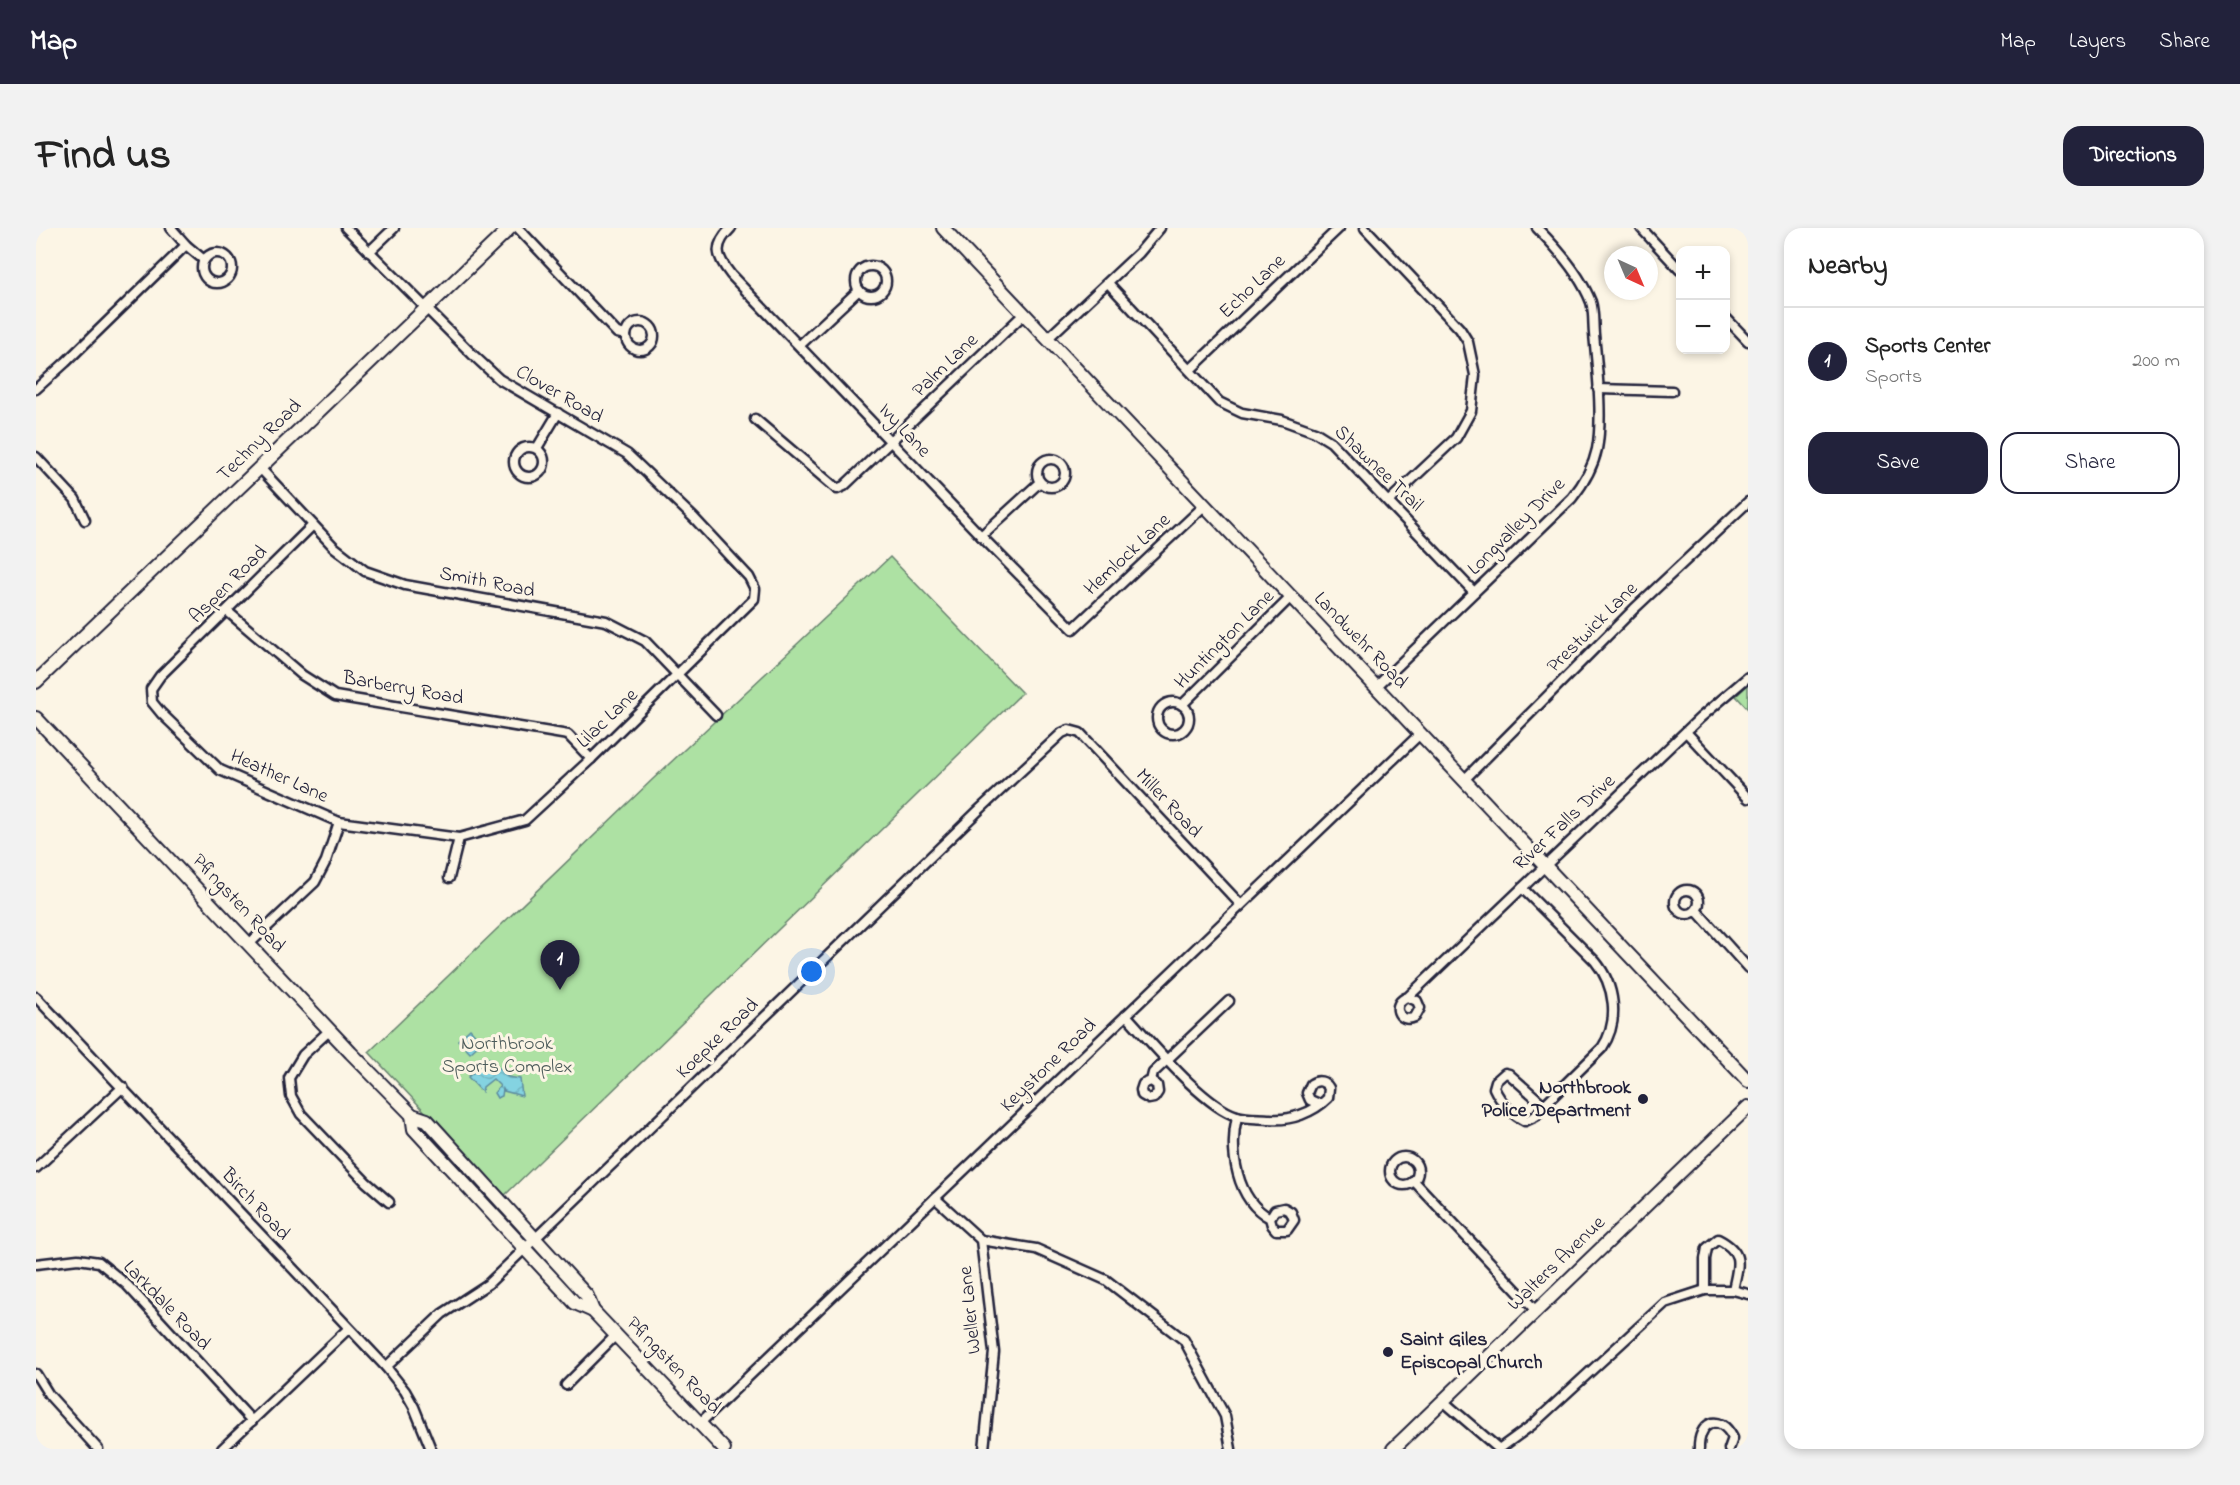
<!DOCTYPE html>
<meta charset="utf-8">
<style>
:root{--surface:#fff;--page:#f2f2f2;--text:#222;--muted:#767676;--line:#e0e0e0;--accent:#22223b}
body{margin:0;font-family:"Indie Flower",sans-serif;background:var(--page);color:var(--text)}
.controls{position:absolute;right:18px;top:18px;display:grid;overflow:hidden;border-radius:12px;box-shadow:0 3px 9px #0003}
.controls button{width:54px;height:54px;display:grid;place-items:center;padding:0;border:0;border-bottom:2px solid var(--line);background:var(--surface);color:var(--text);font:30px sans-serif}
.compass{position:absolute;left:1568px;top:18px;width:54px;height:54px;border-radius:50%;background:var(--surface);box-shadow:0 3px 9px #0003;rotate:136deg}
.you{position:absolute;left:776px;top:744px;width:21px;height:21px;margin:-15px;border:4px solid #fff;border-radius:50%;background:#1a73e8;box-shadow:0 0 0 9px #1a73e833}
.badge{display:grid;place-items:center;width:39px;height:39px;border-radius:50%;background:var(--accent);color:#fff;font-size:20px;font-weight:700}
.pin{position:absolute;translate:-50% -50px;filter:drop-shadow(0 2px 3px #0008)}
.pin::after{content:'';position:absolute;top:32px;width:21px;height:18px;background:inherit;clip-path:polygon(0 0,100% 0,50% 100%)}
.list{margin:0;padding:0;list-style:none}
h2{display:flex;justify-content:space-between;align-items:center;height:78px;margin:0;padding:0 24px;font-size:26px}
h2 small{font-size:20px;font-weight:400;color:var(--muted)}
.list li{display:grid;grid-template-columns:39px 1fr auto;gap:18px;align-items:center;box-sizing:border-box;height:108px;padding:0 24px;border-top:2px solid var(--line)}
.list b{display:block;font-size:22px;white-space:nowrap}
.list p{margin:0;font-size:20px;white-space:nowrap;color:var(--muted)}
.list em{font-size:20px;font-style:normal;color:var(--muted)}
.actions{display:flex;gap:12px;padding:18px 24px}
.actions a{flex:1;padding:14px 0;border:2px solid var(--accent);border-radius:18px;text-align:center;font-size:21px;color:var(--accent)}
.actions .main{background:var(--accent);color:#fff}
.map{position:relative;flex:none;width:1712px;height:1221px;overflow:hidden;border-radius:18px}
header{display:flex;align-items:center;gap:36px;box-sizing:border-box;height:84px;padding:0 30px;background:var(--accent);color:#fff}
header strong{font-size:28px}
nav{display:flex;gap:33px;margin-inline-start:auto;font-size:21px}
.intro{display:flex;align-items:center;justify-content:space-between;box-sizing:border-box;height:144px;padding:0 36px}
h1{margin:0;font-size:42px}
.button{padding:15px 27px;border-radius:18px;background:var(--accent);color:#fff;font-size:21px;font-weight:700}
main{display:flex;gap:36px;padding:0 36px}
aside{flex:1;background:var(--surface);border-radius:18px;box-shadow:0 3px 9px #0003}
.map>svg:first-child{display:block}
.park{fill:#ade1a3;stroke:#68826f;stroke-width:1.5}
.water{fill:url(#water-waves);stroke:#5d8c9f;stroke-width:1.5}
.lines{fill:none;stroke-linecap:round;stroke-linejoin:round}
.street-casing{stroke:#22223b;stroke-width:13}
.secondary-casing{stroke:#22223b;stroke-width:16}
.street{stroke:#fcf5e5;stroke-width:8}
.secondary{stroke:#fcf5e5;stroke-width:12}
.poi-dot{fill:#22223b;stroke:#fcf5e5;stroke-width:2}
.labels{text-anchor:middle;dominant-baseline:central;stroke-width:6;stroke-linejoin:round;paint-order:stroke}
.street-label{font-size:20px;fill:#22223b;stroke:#fcf5e5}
.park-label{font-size:20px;fill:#4c5b5a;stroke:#fcf5e5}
.poi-label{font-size:20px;font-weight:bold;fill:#22223b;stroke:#fcf5e5;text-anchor:end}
</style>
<header>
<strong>Map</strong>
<nav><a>Map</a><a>Layers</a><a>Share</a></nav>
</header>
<div class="intro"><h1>Find us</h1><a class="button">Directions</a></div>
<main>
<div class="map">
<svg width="1712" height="1221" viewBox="0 0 1712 1221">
<defs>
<pattern id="water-waves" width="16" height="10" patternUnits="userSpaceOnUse" patternTransform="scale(1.5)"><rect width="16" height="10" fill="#84d3e1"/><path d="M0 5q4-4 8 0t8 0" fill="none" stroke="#72b5c2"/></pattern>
</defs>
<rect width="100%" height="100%" fill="#fcf5e5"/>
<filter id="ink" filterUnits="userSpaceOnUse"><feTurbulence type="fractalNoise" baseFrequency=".0167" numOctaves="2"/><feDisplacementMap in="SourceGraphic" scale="12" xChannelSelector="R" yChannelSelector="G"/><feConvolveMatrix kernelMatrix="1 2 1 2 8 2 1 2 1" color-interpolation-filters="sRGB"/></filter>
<g filter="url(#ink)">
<!-- park -->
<g class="park">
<polygon points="854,329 986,465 468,968 333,824 617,551"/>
<polygon points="1712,457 1712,481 1700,468"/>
</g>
<!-- water -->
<g class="water">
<polygon points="434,801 446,814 434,825 422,812"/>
<polygon points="453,830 472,849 484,851 486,868 468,863 467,861 466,868 461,870 458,865 464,858 457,851 447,859 446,864 432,849"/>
</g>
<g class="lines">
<!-- street casing -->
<g class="street-casing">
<g id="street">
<polyline points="135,0 150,17 168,32"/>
<polyline points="482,0 581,105 590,107"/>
<path d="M695,0C677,18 680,28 695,47L945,308L1037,401L1169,277"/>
<polyline points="1329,0 1424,101 1432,114 1439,147 1435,183 1420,210 1353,273"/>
<polyline points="1605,0 1644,42"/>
<polyline points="333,24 358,0"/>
<circle cx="181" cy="40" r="15"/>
<circle cx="835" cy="53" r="15"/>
<polyline points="1072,55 1183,174 1206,185 1246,192 1279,204 1295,214 1438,364"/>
<polyline points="1690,90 1712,113"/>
<circle cx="604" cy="108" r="14"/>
<polyline points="1011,111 1103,25 1124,0"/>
<polyline points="764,117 823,62"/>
<polyline points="1154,142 1303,0"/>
<polyline points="0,161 30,134 150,17"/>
<polyline points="1562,161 1636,163"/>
<polyline points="719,191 801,261 808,258 988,86"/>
<circle cx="493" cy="234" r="15"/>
<polyline points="501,220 522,185"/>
<polyline points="0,229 39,271 49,292"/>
<circle cx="1015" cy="245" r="14"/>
<polyline points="224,240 298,319 329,343 369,357 570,393 609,413 680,487"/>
<polyline points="277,297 124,448 115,461 116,474 125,485 184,542 303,594 423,610 489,592 555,531 718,371 719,361 713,349 658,290 591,226 463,151 436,126 310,0"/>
<polyline points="945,308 1004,254"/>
<polyline points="191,383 266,447 299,468 532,507 555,531"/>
<path d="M1341,458L1536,270C1548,255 1557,240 1561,221C1567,190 1561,139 1558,106C1557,96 1558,83 1555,74C1544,46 1522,21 1501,0"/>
<circle cx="1137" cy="490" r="16"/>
<polyline points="1146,477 1255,369"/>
<polyline points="1650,504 1712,570"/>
<polyline points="1428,552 1598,381 1712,274"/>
<polyline points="413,650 423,610"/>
<path d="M1486,660L1559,733C1579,757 1584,793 1566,820L1508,877L1500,888L1489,893C1476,887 1464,873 1458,860L1460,853L1469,845L1473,846L1508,877"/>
<circle cx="1651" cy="674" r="12"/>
<polyline points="1660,682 1712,740"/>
<polyline points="213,716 279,654 290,633 303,594"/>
<polyline points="0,769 350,1139 369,1163 378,1179 395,1221"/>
<path d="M1372,769L1381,773L1384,780L1379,789C1362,797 1354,774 1372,769L1664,490L1712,449"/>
<path d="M1090,787C1116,815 1167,878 1201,888C1211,891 1224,890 1234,891C1254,893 1277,885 1292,870L1293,860C1289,853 1282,851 1275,856L1271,865L1274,872L1283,876"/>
<polyline points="294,802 267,827 253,850 255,868 265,886 330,954 353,974"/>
<polyline points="1115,853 1121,857 1122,864 1118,870 1113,871 1106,867 1105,862 1107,856 1115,853 1117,845 1193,773"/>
<path d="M1201,888C1193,923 1200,972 1234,990L1236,997L1240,1002H1251L1258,992L1255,984L1248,980L1239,982L1234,990"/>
<circle cx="1368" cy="943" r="14"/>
<polyline points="0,940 87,859"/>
<polyline points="1378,953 1500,1083"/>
<polyline points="899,970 945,1012 1000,1021 1070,1052 1148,1112 1189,1188 1195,1221"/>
<polyline points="945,1012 958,1124 948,1221"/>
<polyline points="0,1036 42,1031 63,1034 91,1057 216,1193"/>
<path d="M1669,1062V1031L1671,1020L1682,1011C1709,1025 1702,1037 1697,1062"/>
<polyline points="350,1139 406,1086 452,1056 942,583 1026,505 1033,502 1044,505 1205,677"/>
<polyline points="0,1146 13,1167 62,1221"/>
<polyline points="530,1157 580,1107"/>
<polyline points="1407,1173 1463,1221"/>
<polyline points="664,1195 1385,505"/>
<polyline points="186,1221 312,1101"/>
<polyline points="1463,1221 1496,1197 1629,1075 1669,1062 1697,1062 1712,1066"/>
<path d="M1663,1221C1662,1195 1683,1183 1697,1210L1693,1221"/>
</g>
</g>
<!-- secondary casing -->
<g class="secondary-casing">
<g id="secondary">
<polyline points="907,0 1712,853"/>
<polyline points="0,454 474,0"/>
<polyline points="0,490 315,825 376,887 391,892 551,1068 557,1083"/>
<polyline points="376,887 378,901 539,1075 557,1083 688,1221"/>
<polyline points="1357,1221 1712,879"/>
</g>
</g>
<!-- street -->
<use href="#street" class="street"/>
<!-- secondary -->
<use href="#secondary" class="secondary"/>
</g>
</g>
<!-- markers -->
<g class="poi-dot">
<circle cx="1607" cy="871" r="6"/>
<circle cx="1352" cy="1124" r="6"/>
</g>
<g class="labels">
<!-- street labels -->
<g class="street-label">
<text transform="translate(1217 59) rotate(-44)">Echo Lane</text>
<text transform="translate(910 138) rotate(-44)">Palm Lane</text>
<text transform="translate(523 167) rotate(30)">Clover Road</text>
<text transform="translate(868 203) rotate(47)">Ivy Lane</text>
<text transform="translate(224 213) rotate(-44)">Techny Road</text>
<text transform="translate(1342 241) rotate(44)">Shawnee Trail</text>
<text transform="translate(1481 299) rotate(-45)">Longvalley Drive</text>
<text transform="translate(1092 327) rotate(-43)">Hemlock Lane</text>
<text transform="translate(451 355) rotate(11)">Smith Road</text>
<text transform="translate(193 357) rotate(-45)">Aspen Road</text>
<text transform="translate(1557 400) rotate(-45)">Prestwick Lane</text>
<text transform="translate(1189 412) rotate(-45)">Huntington Lane</text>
<text transform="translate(1324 413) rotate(46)">Landwehr Road</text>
<text transform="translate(367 461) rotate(10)">Barberry Road</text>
<text transform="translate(572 491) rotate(-44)">Lilac Lane</text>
<text transform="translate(243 549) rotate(24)">Heather Lane</text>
<text transform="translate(1132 576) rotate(47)">Miller Road</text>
<text transform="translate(1529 595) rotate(-43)">River Falls Drive</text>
<text transform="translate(202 676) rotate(47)">Pfingsten Road</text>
<text transform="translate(682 811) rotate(-44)">Koepke Road</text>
<text transform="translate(1013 838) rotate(-44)">Keystone Road</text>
<text transform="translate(219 977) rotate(47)">Birch Road</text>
<text transform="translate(1521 1036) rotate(-44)">Walters Avenue</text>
<text transform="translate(130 1078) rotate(46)">Larkdale Road</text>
<text transform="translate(935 1082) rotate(-96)">Weller Lane</text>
<text transform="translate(637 1138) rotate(46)">Pfingsten Road</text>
</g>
<!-- park labels -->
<g class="park-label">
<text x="471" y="816">Northbrook<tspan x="471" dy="23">Sports Complex</tspan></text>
</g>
<!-- poi labels -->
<g class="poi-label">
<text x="1595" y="860">Northbrook<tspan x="1595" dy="23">Police Department</tspan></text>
<text x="1364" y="1112" text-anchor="start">Saint Giles<tspan x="1364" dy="23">Episcopal Church</tspan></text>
</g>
</g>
</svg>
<div class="controls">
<button>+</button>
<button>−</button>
</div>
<svg class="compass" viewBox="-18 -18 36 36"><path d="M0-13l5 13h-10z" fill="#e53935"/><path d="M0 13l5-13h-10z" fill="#767676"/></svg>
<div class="you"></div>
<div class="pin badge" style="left:524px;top:762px">1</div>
</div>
<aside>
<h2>Nearby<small></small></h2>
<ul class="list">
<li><span class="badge">1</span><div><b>Sports Center</b><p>Sports</p></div><em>200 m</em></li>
</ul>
<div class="actions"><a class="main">Save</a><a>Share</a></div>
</aside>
</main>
